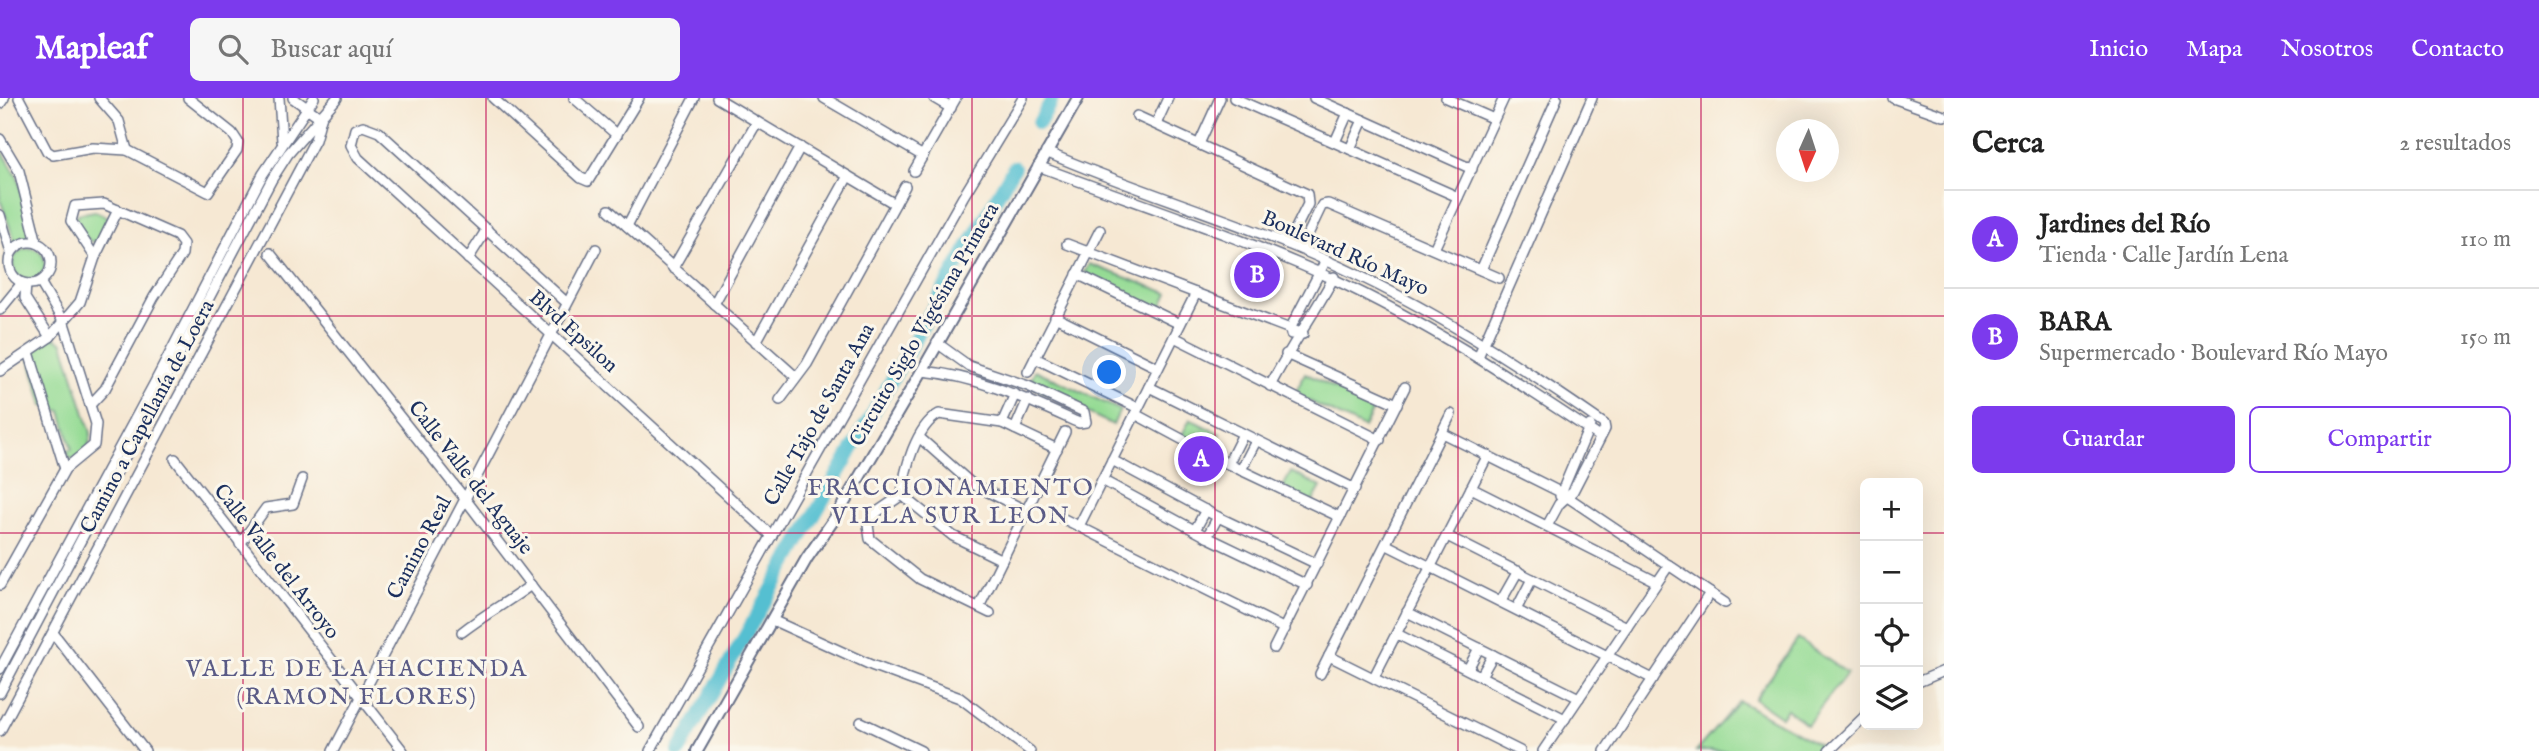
<!DOCTYPE html>
<html lang="es">
<meta charset="utf-8">
<style>
:root{--surface:#fff;--page:#f6f6f6;--text:#222;--muted:#767676;--line:#e0e0e0;--accent:#7c3aed}
body{margin:0;font-family:"IM FELL English",serif;background:var(--page);color:var(--text)}
.controls{position:absolute;right:21px;bottom:21px;display:grid;overflow:hidden;border-radius:10px;box-shadow:0 7px 28px #0002}
.controls button{width:63px;height:63px;display:grid;place-items:center;padding:0;border:0;border-bottom:2px solid var(--line);background:var(--surface);color:var(--text);font:35px sans-serif}
.compass{position:absolute;left:1776px;top:21px;width:63px;height:63px;border-radius:50%;background:var(--surface);box-shadow:0 7px 28px #0002;rotate:183deg}
.you{position:absolute;left:1110px;top:275px;width:24px;height:24px;margin:-18px;border:5px solid #fff;border-radius:50%;background:#1a73e8;box-shadow:0 0 0 10px #1a73e833}
.badge{display:grid;place-items:center;width:46px;height:46px;border-radius:50%;background:var(--accent);color:#fff;font-size:23px;font-weight:700}
.pin{position:absolute;translate:-50% -50%;border:4px solid #fff;box-shadow:0 2px 7px #0006}
.list{margin:0;padding:0;list-style:none}
h2{display:flex;justify-content:space-between;align-items:center;height:91px;margin:0;padding:0 28px;font-size:30px}
h2 small{font-size:23px;font-weight:400;color:var(--muted)}
.list li{display:grid;grid-template-columns:46px 1fr auto;gap:21px;align-items:center;box-sizing:border-box;height:98px;padding:0 28px;border-top:2px solid var(--line)}
.list b{display:block;font-size:26px;white-space:nowrap}
.list p{margin:0;font-size:23px;white-space:nowrap;color:var(--muted)}
.list em{font-size:23px;font-style:normal;color:var(--muted)}
.actions{display:flex;gap:14px;padding:21px 28px}
.actions a{flex:1;padding:16px 0;border:2px solid var(--accent);border-radius:10px;text-align:center;font-size:24px;color:var(--accent)}
.actions .main{background:var(--accent);color:#fff}
.icon{flex:none;width:38px;height:38px;fill:none;stroke:currentColor;stroke-width:2;stroke-linecap:round;stroke-linejoin:round}
.map{position:relative;flex:none;width:1944px;height:653px;overflow:hidden}
header{display:flex;align-items:center;gap:42px;box-sizing:border-box;height:98px;padding:0 35px;background:var(--accent);color:#fff}
header strong{font-size:33px}
nav{display:flex;gap:38px;margin-inline-start:auto;font-size:24px}
.search{width:490px;height:63px;background:var(--page);display:flex;align-items:center;gap:18px;box-sizing:border-box;padding:0 24px;border-radius:10px;color:var(--muted);font-size:26px}
main{display:flex}
aside{flex:1;background:var(--surface)}
.map>svg:first-child{display:block}
.green{fill:#95db94;stroke:#588579;stroke-width:2}
.lines{fill:none;stroke-linecap:round;stroke-linejoin:round}
.river{stroke:#55bfd1;stroke-width:14}
.minor-casing{stroke:#687087;stroke-width:12}
.major-casing{stroke:#687087;stroke-width:14}
.minor{stroke:#fff;stroke-width:9}
.major{stroke:#fff;stroke-width:10}
.grid{fill:none;stroke:#c2185b;stroke-width:2;stroke-opacity:0.55}
.labels{text-anchor:middle;dominant-baseline:central;stroke-width:6;stroke-linejoin:round;paint-order:stroke}
.street-label{font-size:21px;fill:#1b2f5e;stroke:#fbf7ec}
.quarter-label{font-size:24px;letter-spacing:2px;fill:#5a5b86;stroke:#fbf7ec}
</style>
<header>
<strong>Mapleaf</strong>
<div class="search"><svg class="icon" aria-label="search" viewBox="0 0 24 24"><circle cx="10" cy="10" r="6"/><path d="M15 15l6 6"/></svg>Buscar aquí</div>
<nav><a>Inicio</a><a>Mapa</a><a>Nosotros</a><a>Contacto</a></nav>
</header>
<main>
<div class="map">
<svg width="1944" height="653" viewBox="0 0 1944 653">
<rect width="100%" height="100%" fill="#fbf7ec"/>
<filter id="ink" filterUnits="userSpaceOnUse"><feTurbulence type="fractalNoise" baseFrequency=".0143" numOctaves="2"/><feDisplacementMap in="SourceGraphic" scale="14" xChannelSelector="R" yChannelSelector="G"/><feConvolveMatrix kernelMatrix="1 2 1 2 8 2 1 2 1" color-interpolation-filters="sRGB"/></filter>
<filter id="wash" filterUnits="userSpaceOnUse"><feTurbulence type="fractalNoise" baseFrequency=".00686" numOctaves="4" result="noise"/><feDisplacementMap in="SourceGraphic" scale="28" xChannelSelector="R" yChannelSelector="G"/><feGaussianBlur stdDeviation="1.57" result="paint"/><feColorMatrix in="noise" values="0 0 0 0 0 0 0 0 0 0 0 0 0 0 0 0 0 1.4 0 .05"/><feComposite in="paint" operator="in"/></filter>
<g filter="url(#wash)">
<rect width="100%" height="100%" fill="#f6e8d3"/>
<!-- green -->
<g class="green">
<polygon points="0,49 18,80 34,140 15,144 0,101"/>
<polygon points="95,113 108,119 108,127 97,145 88,142 74,123 78,116"/>
<circle cx="29" cy="166" r="16"/>
<polygon points="1089,166 1168,195 1160,212 1084,175"/>
<polygon points="49,236 63,245 91,335 88,353 72,362 66,353 72,352 61,313 43,307 28,255"/>
<polygon points="1035,272 1120,312 1113,327 1029,287"/>
<polygon points="1305,275 1374,310 1364,330 1295,296"/>
<polygon points="1190,321 1220,336 1211,352 1182,337"/>
<polygon points="1291,374 1321,389 1312,405 1283,389"/>
<polygon points="1798,541 1847,575 1807,627 1787,611 1781,619 1755,601"/>
<polygon points="1739,603 1825,650 1823,653 1696,653"/>
</g>
<g class="lines">
<!-- river -->
<g class="river">
<polyline points="1039,25 1053,0"/>
<polyline points="679,653 1014,69"/>
</g>
</g>
</g>
<g filter="url(#ink)">
<g class="lines">
<!-- minor casing -->
<g class="minor-casing">
<g id="minor">
<polyline points="19,0 47,53 53,57 93,50 127,52 208,94 237,52 238,44 232,35 188,0"/>
<polyline points="99,0 119,23 127,52"/>
<polyline points="279,0 282,43"/>
<polyline points="293,0 321,20"/>
<polyline points="493,0 581,80 588,83 639,0"/>
<polyline points="574,0 617,37"/>
<polyline points="717,0 895,106"/>
<polyline points="824,0 923,58"/>
<polyline points="934,0 951,10"/>
<polyline points="1234,0 1458,99"/>
<polyline points="1314,0 1472,71"/>
<polyline points="1446,0 1494,21"/>
<polyline points="1893,0 1944,18"/>
<polyline points="0,6 4,0"/>
<polyline points="1137,18 1307,96 1308,106 1288,146"/>
<polyline points="1156,26 1168,0"/>
<polyline points="0,41 19,73 37,145"/>
<polyline points="1335,44 1348,15"/>
<polyline points="1199,46 1220,0"/>
<polyline points="1350,51 1363,22"/>
<path d="M1046,54C1129,90 1216,116 1300,151C1410,197 1507,258 1604,326L1605,331L1573,393L1559,406L1547,428"/>
<path d="M1038,68C1136,105 1236,137 1331,180C1426,224 1513,281 1600,339"/>
<polyline points="914,73 956,0"/>
<polyline points="609,112 796,279"/>
<polyline points="0,117 11,154"/>
<polyline points="627,128 694,0"/>
<circle cx="30" cy="165" r="21"/>
<polyline points="1067,146 1303,236"/>
<polyline points="1301,151 1322,107 1328,106 1499,180"/>
<polyline points="1434,151 1504,0"/>
<polyline points="270,155 466,402 639,629"/>
<polyline points="468,161 487,131"/>
<polyline points="673,170 757,24"/>
<polyline points="1481,172 1557,0"/>
<polyline points="1077,176 1180,226"/>
<polyline points="26,186 25,200 50,239"/>
<polyline points="567,205 379,34 363,28 355,31 351,47 358,60 772,438"/>
<polyline points="714,206 800,49"/>
<polyline points="0,212 22,185"/>
<polyline points="1055,219 1158,270"/>
<polyline points="1291,236 1290,231 1326,162"/>
<polyline points="1174,239 1380,342"/>
<polyline points="756,244 848,78"/>
<polyline points="29,254 65,371"/>
<polyline points="1286,256 1397,306"/>
<polyline points="1478,259 1592,0"/>
<polyline points="1035,260 1138,310"/>
<polyline points="0,273 50,239 80,204 95,159 118,112"/>
<path d="M922,273C979,278 1028,302 1079,325L1086,324L1084,314L1028,288L969,268L937,245"/>
<polyline points="1028,274 1100,132"/>
<path d="M1270,288C1290,250 1313,217 1334,179"/>
<polyline points="1149,289 1355,391"/>
<polyline points="780,302 807,266 905,88"/>
<polyline points="90,307 105,291 154,199 182,156 183,146 177,138 104,106 75,108 71,123 95,159"/>
<polyline points="1135,316 1228,366 1340,419"/>
<polyline points="1002,325 1015,296"/>
<polyline points="1015,331 1028,301"/>
<polyline points="1442,335 1560,394 1725,505"/>
<polyline points="920,340 972,386 1027,413"/>
<polyline points="175,361 403,653"/>
<polyline points="1112,362 1218,419 1317,466"/>
<polyline points="1228,366 1243,336"/>
<polyline points="1241,372 1256,343"/>
<polyline points="1102,382 1207,439 1307,487"/>
<polyline points="1471,390 1657,484"/>
<polyline points="902,397 953,438 1002,462"/>
<polyline points="1560,398 1590,327"/>
<polyline points="1058,418 1285,531"/>
<polyline points="1079,428 1196,195"/>
<polyline points="1195,432 1206,412"/>
<polyline points="1447,438 1627,529"/>
<polyline points="1207,439 1218,419"/>
<polyline points="240,446 266,410 293,406 302,381"/>
<polyline points="1387,447 1653,581"/>
<polyline points="0,487 65,371 94,347 96,326 64,225 40,184"/>
<polyline points="1501,503 1518,473"/>
<polyline points="979,509 1065,334"/>
<polyline points="1517,510 1532,481"/>
<polyline points="1407,514 1579,600"/>
<path d="M990,515L920,481L870,441L868,427L877,414L902,397C904,373 916,328 939,316L1002,325L1057,351"/>
<polyline points="772,522 871,567 960,600 1030,653"/>
<path d="M462,534C485,516 508,504 531,487"/>
<polyline points="54,536 145,653"/>
<polyline points="1397,536 1565,621"/>
<polyline points="1274,550 1405,289"/>
<polyline points="1329,558 1520,653"/>
<polyline points="0,571 155,284 263,76 314,0"/>
<polyline points="1468,571 1479,550"/>
<polyline points="1320,576 1451,316"/>
<polyline points="1481,578 1493,557"/>
<polyline points="1374,579 1488,357"/>
<polyline points="1918,584 1944,573"/>
<polyline points="0,595 272,81 288,56 337,0"/>
<polyline points="861,624 921,653"/>
<polyline points="0,633 315,42 321,20"/>
<polyline points="333,653 596,151"/>
<polyline points="650,653 963,99 1023,0"/>
<polyline points="1543,653 1669,467"/>
<polyline points="1605,653 1710,495"/>
<polyline points="1829,653 1865,618"/>
</g>
</g>
<!-- major casing -->
<g class="major-casing">
<polyline id="major" points="697,653 807,460 837,417 922,273 1078,0"/>
</g>
<!-- minor -->
<use href="#minor" class="minor"/>
<!-- major -->
<use href="#major" class="major"/>
</g>
</g>
<!-- grid -->
<path class="grid" d="M243,0V653M486,0V653M729,0V653M972,0V653M1215,0V653M1458,0V653M1701,0V653M0,218H1944M0,435H1865M1918,435H1944"/>
<g class="labels">
<!-- street labels -->
<g class="street-label">
<text transform="translate(1345 156) rotate(24)">Boulevard Río Mayo</text>
<text transform="translate(925 227) rotate(-60)">Circuito Siglo Vigésima Primera</text>
<text transform="translate(573 234) rotate(42)">Blvd Epsilon</text>
<text transform="translate(820 317) rotate(-61)">Calle Tajo de Santa Ana</text>
<text transform="translate(148 319) rotate(-62)">Camino a Capellanía de Loera</text>
<text transform="translate(470 380) rotate(52)">Calle Valle del Aguaje</text>
<text transform="translate(420 450) rotate(-62)">Camino Real</text>
<text transform="translate(276 464) rotate(52)">Calle Valle del Arroyo</text>
</g>
<!-- quarter labels -->
<g class="quarter-label">
<text x="951" y="390">FRACCIONAMIENTO<tspan x="951" dy="28">VILLA SUR LEON</tspan></text>
<text x="357" y="571">VALLE DE LA HACIENDA<tspan x="357" dy="28">(RAMON FLORES)</tspan></text>
</g>
</g>
</svg>
<div class="controls">
<button>+</button>
<button>−</button>
<button><svg class="icon" aria-label="locate" viewBox="0 0 24 24"><circle cx="12" cy="12" r="6"/><path d="M12 2v4M12 18v4M2 12h4M18 12h4"/></svg></button>
<button><svg class="icon" aria-label="layers" viewBox="0 0 24 24"><path d="M12 4l9 5-9 5-9-5zM3 14l9 5 9-5"/></svg></button>
</div>
<svg class="compass" viewBox="-18 -18 36 36"><path d="M0-13l5 13h-10z" fill="#e53935"/><path d="M0 13l5-13h-10z" fill="#767676"/></svg>
<div class="you"></div>
<div class="pin badge" style="left:1201px;top:361px">A</div>
<div class="pin badge" style="left:1257px;top:177px">B</div>
</div>
<aside>
<h2>Cerca<small>2 resultados</small></h2>
<ul class="list">
<li><span class="badge">A</span><div><b>Jardines del Río</b><p>Tienda · Calle Jardín Lena</p></div><em>110 m</em></li>
<li><span class="badge">B</span><div><b>BARA</b><p>Supermercado · Boulevard Río Mayo</p></div><em>150 m</em></li>
</ul>
<div class="actions"><a class="main">Guardar</a><a>Compartir</a></div>
</aside>
</main>
